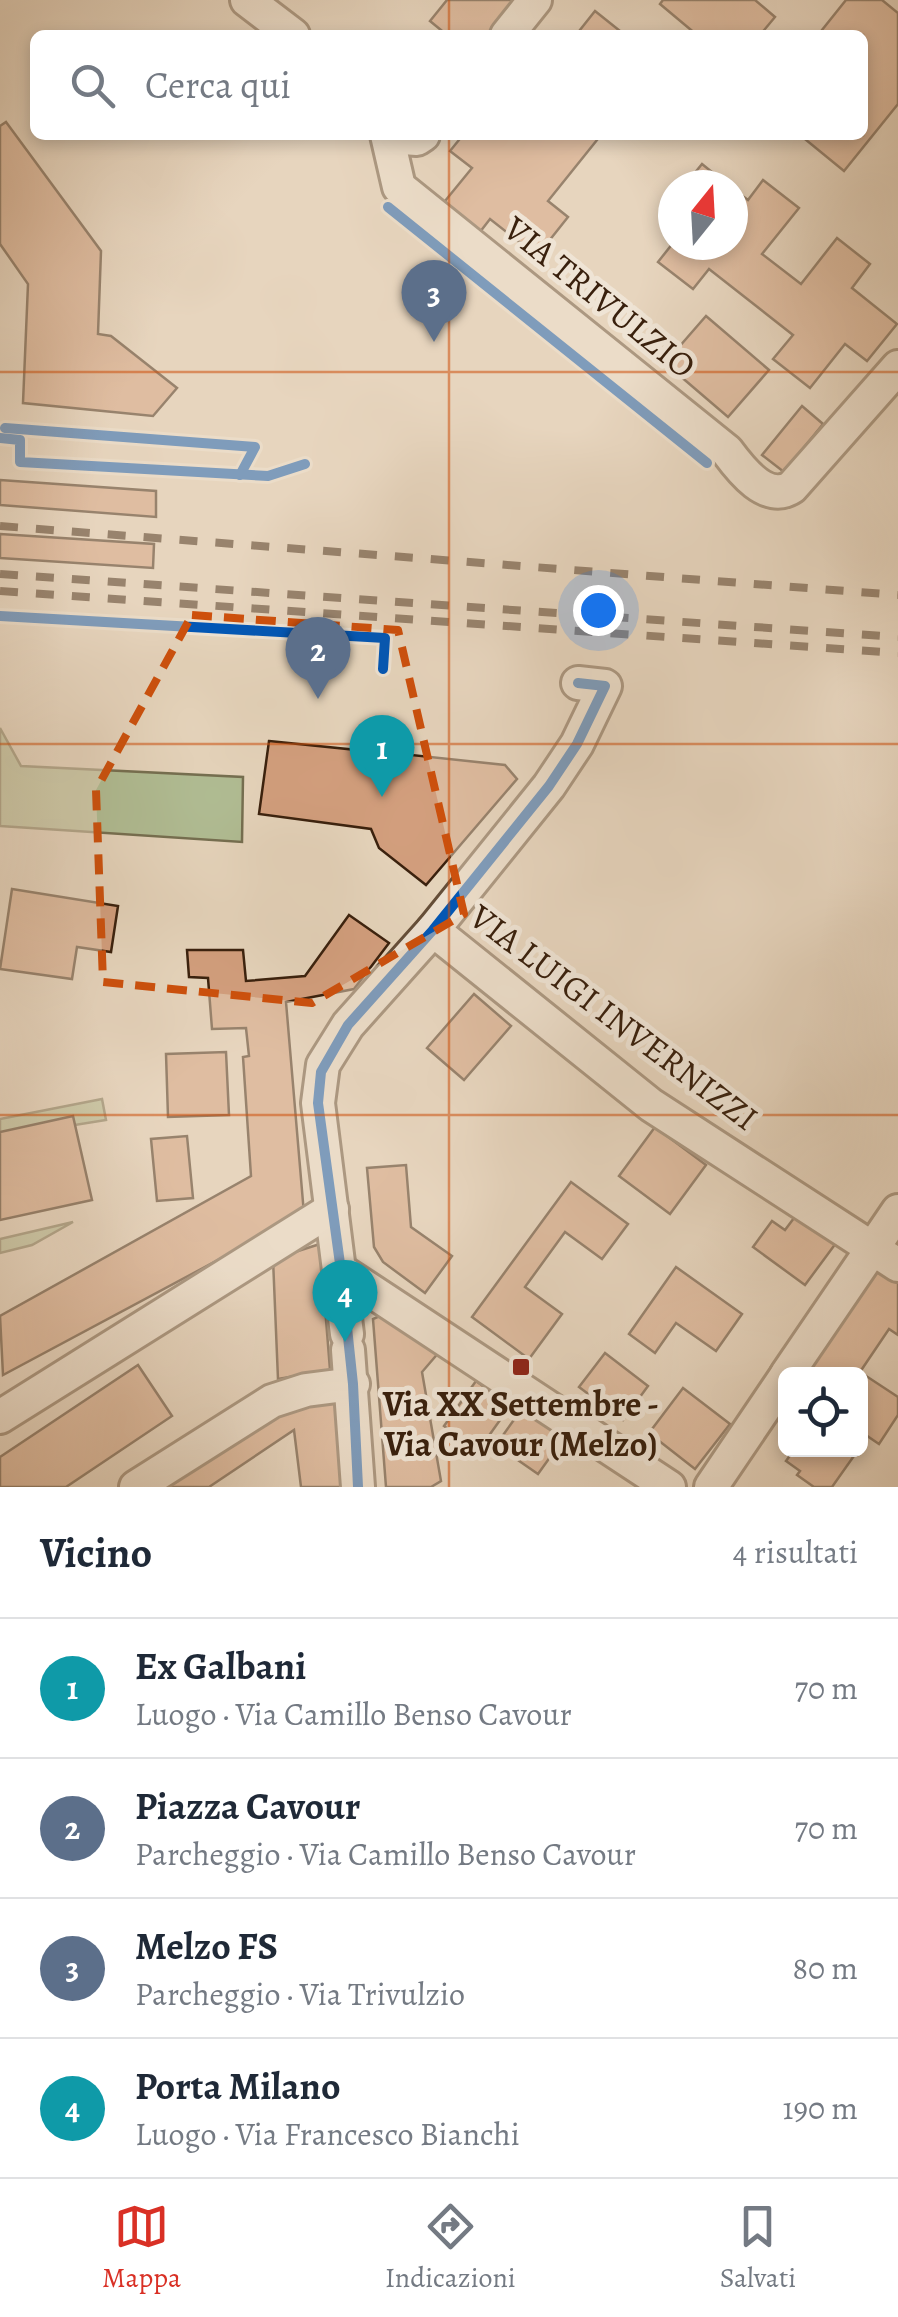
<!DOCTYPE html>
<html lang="it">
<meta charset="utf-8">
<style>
:root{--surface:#fff;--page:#f6f6f7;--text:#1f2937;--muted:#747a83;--line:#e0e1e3;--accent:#d93025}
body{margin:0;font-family:Alegreya,serif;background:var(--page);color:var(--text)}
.controls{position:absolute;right:30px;bottom:30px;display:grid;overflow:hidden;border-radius:15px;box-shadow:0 5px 15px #0003}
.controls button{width:90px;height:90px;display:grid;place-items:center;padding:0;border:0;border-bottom:2px solid var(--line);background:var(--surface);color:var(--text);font:50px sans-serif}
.compass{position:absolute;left:658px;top:170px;width:90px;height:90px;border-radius:50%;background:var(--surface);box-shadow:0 5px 15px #0003;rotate:18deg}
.you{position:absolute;left:598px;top:610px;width:35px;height:35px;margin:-25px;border:8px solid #fff;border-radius:50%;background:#1a73e8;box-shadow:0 0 0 15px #1a73e833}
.badge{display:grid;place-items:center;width:65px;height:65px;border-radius:50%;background:var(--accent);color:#fff;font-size:32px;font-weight:700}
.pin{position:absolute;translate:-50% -82px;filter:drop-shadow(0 2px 5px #0008)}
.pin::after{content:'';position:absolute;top:52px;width:35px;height:30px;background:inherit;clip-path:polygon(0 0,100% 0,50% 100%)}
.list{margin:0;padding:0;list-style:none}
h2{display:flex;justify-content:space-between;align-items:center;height:130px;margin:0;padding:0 40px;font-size:42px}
h2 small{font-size:32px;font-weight:400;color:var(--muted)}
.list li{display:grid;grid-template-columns:65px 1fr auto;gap:30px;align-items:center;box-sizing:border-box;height:140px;padding:0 40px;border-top:2px solid var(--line)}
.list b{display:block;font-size:38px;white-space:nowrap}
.list p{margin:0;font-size:32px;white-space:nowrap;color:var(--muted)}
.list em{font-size:32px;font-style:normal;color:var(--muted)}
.icon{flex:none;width:55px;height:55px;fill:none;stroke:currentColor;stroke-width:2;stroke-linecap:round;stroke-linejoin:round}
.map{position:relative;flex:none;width:898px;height:1487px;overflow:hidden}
.search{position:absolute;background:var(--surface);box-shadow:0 5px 15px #0003;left:30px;right:30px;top:30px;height:110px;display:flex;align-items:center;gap:25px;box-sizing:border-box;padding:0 35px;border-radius:15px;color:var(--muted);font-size:38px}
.sheet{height:690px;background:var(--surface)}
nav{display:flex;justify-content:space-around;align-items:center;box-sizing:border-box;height:140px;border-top:2px solid var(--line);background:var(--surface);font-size:28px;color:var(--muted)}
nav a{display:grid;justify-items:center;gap:5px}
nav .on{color:var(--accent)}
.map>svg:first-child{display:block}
.green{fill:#b1be95;stroke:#756f51;stroke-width:2.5}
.building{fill:#d4a07f;stroke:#39200d;stroke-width:2.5}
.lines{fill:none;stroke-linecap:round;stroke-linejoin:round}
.minor-casing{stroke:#644e39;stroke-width:38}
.minor{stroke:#efe4d5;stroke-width:32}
.rail{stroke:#39200d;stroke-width:8;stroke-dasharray:18 18;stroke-linecap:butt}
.cycleway-casing{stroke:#efe4d5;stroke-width:16}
.cycleway{stroke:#0057b8;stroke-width:10}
.marked{fill:none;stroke:#ce500c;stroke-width:8;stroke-dasharray:20 12;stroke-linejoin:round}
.grid{fill:none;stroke:#ce500c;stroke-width:2.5;stroke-opacity:0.55}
.poi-dot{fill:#8f2418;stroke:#efe4d5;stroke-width:4}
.labels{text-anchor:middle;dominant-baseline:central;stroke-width:10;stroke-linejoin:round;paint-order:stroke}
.street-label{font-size:35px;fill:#39200d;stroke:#efe4d5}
.poi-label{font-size:35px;font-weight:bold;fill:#39200d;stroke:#efe4d5}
</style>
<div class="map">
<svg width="898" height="1487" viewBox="0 0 898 1487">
<rect width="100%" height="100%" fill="#e7d6be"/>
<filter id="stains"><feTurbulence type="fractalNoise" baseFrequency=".002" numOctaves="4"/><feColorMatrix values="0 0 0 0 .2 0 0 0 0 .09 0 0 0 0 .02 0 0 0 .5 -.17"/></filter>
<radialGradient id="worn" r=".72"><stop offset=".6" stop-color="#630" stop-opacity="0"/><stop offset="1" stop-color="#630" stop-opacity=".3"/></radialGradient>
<!-- green -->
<g class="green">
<polygon points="0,728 21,766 243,777 242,842 0,826"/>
<polygon points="102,1099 106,1120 0,1137 0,1119"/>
<polygon points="73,1222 32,1245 0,1253 0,1239"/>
</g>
<!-- building -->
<g class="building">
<polygon points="447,0 514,0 487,35 447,35 430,21"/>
<polygon points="663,0 755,0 775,17 760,35 697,35 660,4"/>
<polygon points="846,0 882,0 898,13 898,104 844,171 800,135 863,135 863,35 818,35"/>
<polygon points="595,11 625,35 576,35"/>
<polygon points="6,122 101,251 98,334 111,336 177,388 153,416 23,403 28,284 0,244 0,126"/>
<polygon points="463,135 515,135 519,138 521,135 601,135 548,201 568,217 537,256 490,219 473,241 436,212 472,168 450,151"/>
<polygon points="702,164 728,185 685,185"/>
<polygon points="763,180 799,208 762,254 801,284 837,238 870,264 852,288 897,324 867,361 845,344 810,388 773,359 793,335 709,269 693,289 658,262 673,243 733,245 733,189 748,200"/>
<polygon points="706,316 769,370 728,417 665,363"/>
<polygon points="802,406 823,424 784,472 762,455"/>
<polygon points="0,480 156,491 156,517 0,505"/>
<polygon points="0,534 154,544 153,568 0,558"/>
<polygon points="269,741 387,753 387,748 412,750 411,755 505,765 517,779 426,885 379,848 371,829 259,814"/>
<polygon points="12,889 118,906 111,952 77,947 72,979 0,969"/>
<polygon points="349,915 389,943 354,989 286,1002 304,1214 3,1375 0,1316 251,1176 243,1057 249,1056 246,1028 212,1029 208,978 189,977 187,950 243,950 246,981 305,976"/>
<polygon points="474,994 511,1026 464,1080 427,1048"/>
<polygon points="226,1052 229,1115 168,1117 166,1054"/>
<polygon points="73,1116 92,1200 0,1220 0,1132"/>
<polygon points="655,1127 706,1165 670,1214 619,1176"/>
<polygon points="187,1136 193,1198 157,1201 151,1139"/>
<polygon points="406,1165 411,1227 452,1256 425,1293 383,1262 374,1247 367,1168"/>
<polygon points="571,1182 628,1224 602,1259 565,1232 525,1287 562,1314 529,1359 472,1317"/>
<polygon points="800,1210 839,1239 805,1285 753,1247 772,1221 785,1230"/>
<polygon points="320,1244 330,1370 278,1379 273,1259"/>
<polygon points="881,1260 898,1271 898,1335 889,1329 860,1372 898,1397 898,1415 879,1444 860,1431 860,1374 805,1374"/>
<polygon points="676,1267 742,1314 716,1351 676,1323 655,1353 629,1334"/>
<polygon points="382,1315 440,1351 422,1372 441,1481 431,1487 386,1487 373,1319"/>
<polygon points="605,1353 648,1386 623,1420 579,1387"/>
<polygon points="138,1365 172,1416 66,1487 0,1487 0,1457"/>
<polygon points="476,1381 510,1406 478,1451 444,1426"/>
<polygon points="683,1388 730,1424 695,1469 649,1433"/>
<polygon points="345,1391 355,1487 301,1487 294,1430 209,1487 153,1487 290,1399"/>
<polygon points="526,1403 568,1432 538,1474 496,1445"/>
<polygon points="794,1450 852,1450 856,1453 832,1487 814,1487 797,1475 800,1471 786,1461"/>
</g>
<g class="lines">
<!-- minor casing -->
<g class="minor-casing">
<g id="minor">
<polyline points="247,0 293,35"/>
<polyline points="507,35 535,0"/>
<path d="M387,135L399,187L727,451C741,470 767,504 792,487L898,367"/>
<polyline points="389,137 417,139 423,135"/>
<polyline points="433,930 651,1105 898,1265"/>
<polyline points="341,1271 669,1487"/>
<polyline points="347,1334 318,1103 323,1065 348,1025 433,930 549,786 577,744 605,686 578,683"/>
<polyline points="348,1350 358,1487"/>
<polyline points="787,1374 898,1211"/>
<polyline points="0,1417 332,1209"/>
<polyline points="136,1487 272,1401 306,1390 353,1384"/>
<polyline points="711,1487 786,1376"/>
</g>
</g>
<!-- minor -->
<use href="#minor" class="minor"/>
<!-- rail -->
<g class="rail">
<polyline points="0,526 898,595"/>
<polyline points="0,574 898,637"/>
<polyline points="0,591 898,653"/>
</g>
<!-- cycleway casing -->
<g class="cycleway-casing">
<g id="cycleway">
<polyline points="388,207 707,463"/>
<polyline points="5,428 255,447 240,475"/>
<polyline points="0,438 20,440 20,462 268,476 305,464"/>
<polyline points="0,616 385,638 383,669"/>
<polyline points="358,1487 353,1384 341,1271 318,1103 321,1072 348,1025 433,930 549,786 577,744 605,686 578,683"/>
</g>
</g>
<!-- cycleway -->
<use href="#cycleway" class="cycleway"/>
</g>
<!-- marked area -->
<path d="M0 0H898V1487H0ZM192,615L398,630L464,914L312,1003L103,982L96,790Z" fill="#e7d6be" fill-opacity=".55" fill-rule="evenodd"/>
<path class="marked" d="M192,615L398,630L464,914L312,1003L103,982L96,790Z"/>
<!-- grid -->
<path class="grid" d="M449,0V35M449,135V1487M0,372H898M0,744H898M0,1115H898"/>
<!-- markers -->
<rect class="poi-dot" x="511" y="1357" width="20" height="20" rx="5"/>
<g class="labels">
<!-- street labels -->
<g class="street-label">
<text transform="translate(600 297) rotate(39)">VIA TRIVULZIO</text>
<text transform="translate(614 1017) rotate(37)">VIA LUIGI INVERNIZZI</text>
</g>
<!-- poi labels -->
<g class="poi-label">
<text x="521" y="1404">Via XX Settembre -<tspan x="521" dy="40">Via Cavour (Melzo)</tspan></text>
</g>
</g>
<rect width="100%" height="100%" filter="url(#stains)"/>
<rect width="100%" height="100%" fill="url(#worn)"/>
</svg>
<div class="controls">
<button><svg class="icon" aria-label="locate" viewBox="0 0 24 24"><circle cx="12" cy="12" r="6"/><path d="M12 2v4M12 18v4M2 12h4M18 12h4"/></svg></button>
</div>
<svg class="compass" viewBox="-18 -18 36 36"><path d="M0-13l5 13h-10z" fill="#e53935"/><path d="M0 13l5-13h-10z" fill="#747a83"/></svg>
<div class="you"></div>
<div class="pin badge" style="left:382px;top:797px;background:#0f9aa8">1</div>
<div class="pin badge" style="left:318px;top:699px;background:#5c6f8a">2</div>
<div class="pin badge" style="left:434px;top:342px;background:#5c6f8a">3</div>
<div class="pin badge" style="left:345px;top:1342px;background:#0f9aa8">4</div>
<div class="search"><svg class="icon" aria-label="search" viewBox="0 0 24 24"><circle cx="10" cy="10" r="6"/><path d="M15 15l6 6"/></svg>Cerca qui</div>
</div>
<section class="sheet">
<h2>Vicino<small>4 risultati</small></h2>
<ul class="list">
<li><span class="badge" style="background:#0f9aa8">1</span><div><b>Ex Galbani</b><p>Luogo · Via Camillo Benso Cavour</p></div><em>70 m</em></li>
<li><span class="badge" style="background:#5c6f8a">2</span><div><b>Piazza Cavour</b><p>Parcheggio · Via Camillo Benso Cavour</p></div><em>70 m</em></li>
<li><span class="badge" style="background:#5c6f8a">3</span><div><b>Melzo FS</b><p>Parcheggio · Via Trivulzio</p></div><em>80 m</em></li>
<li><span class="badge" style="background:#0f9aa8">4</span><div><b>Porta Milano</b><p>Luogo · Via Francesco Bianchi</p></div><em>190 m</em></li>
</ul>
</section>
<nav>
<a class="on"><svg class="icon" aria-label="map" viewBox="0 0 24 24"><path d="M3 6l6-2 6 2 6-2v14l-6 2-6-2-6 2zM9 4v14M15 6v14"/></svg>Mappa</a>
<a><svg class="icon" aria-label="directions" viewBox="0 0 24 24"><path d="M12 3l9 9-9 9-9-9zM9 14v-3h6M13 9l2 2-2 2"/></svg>Indicazioni</a>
<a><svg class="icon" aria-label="saved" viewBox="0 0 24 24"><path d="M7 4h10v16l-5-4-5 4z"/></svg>Salvati</a>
</nav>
